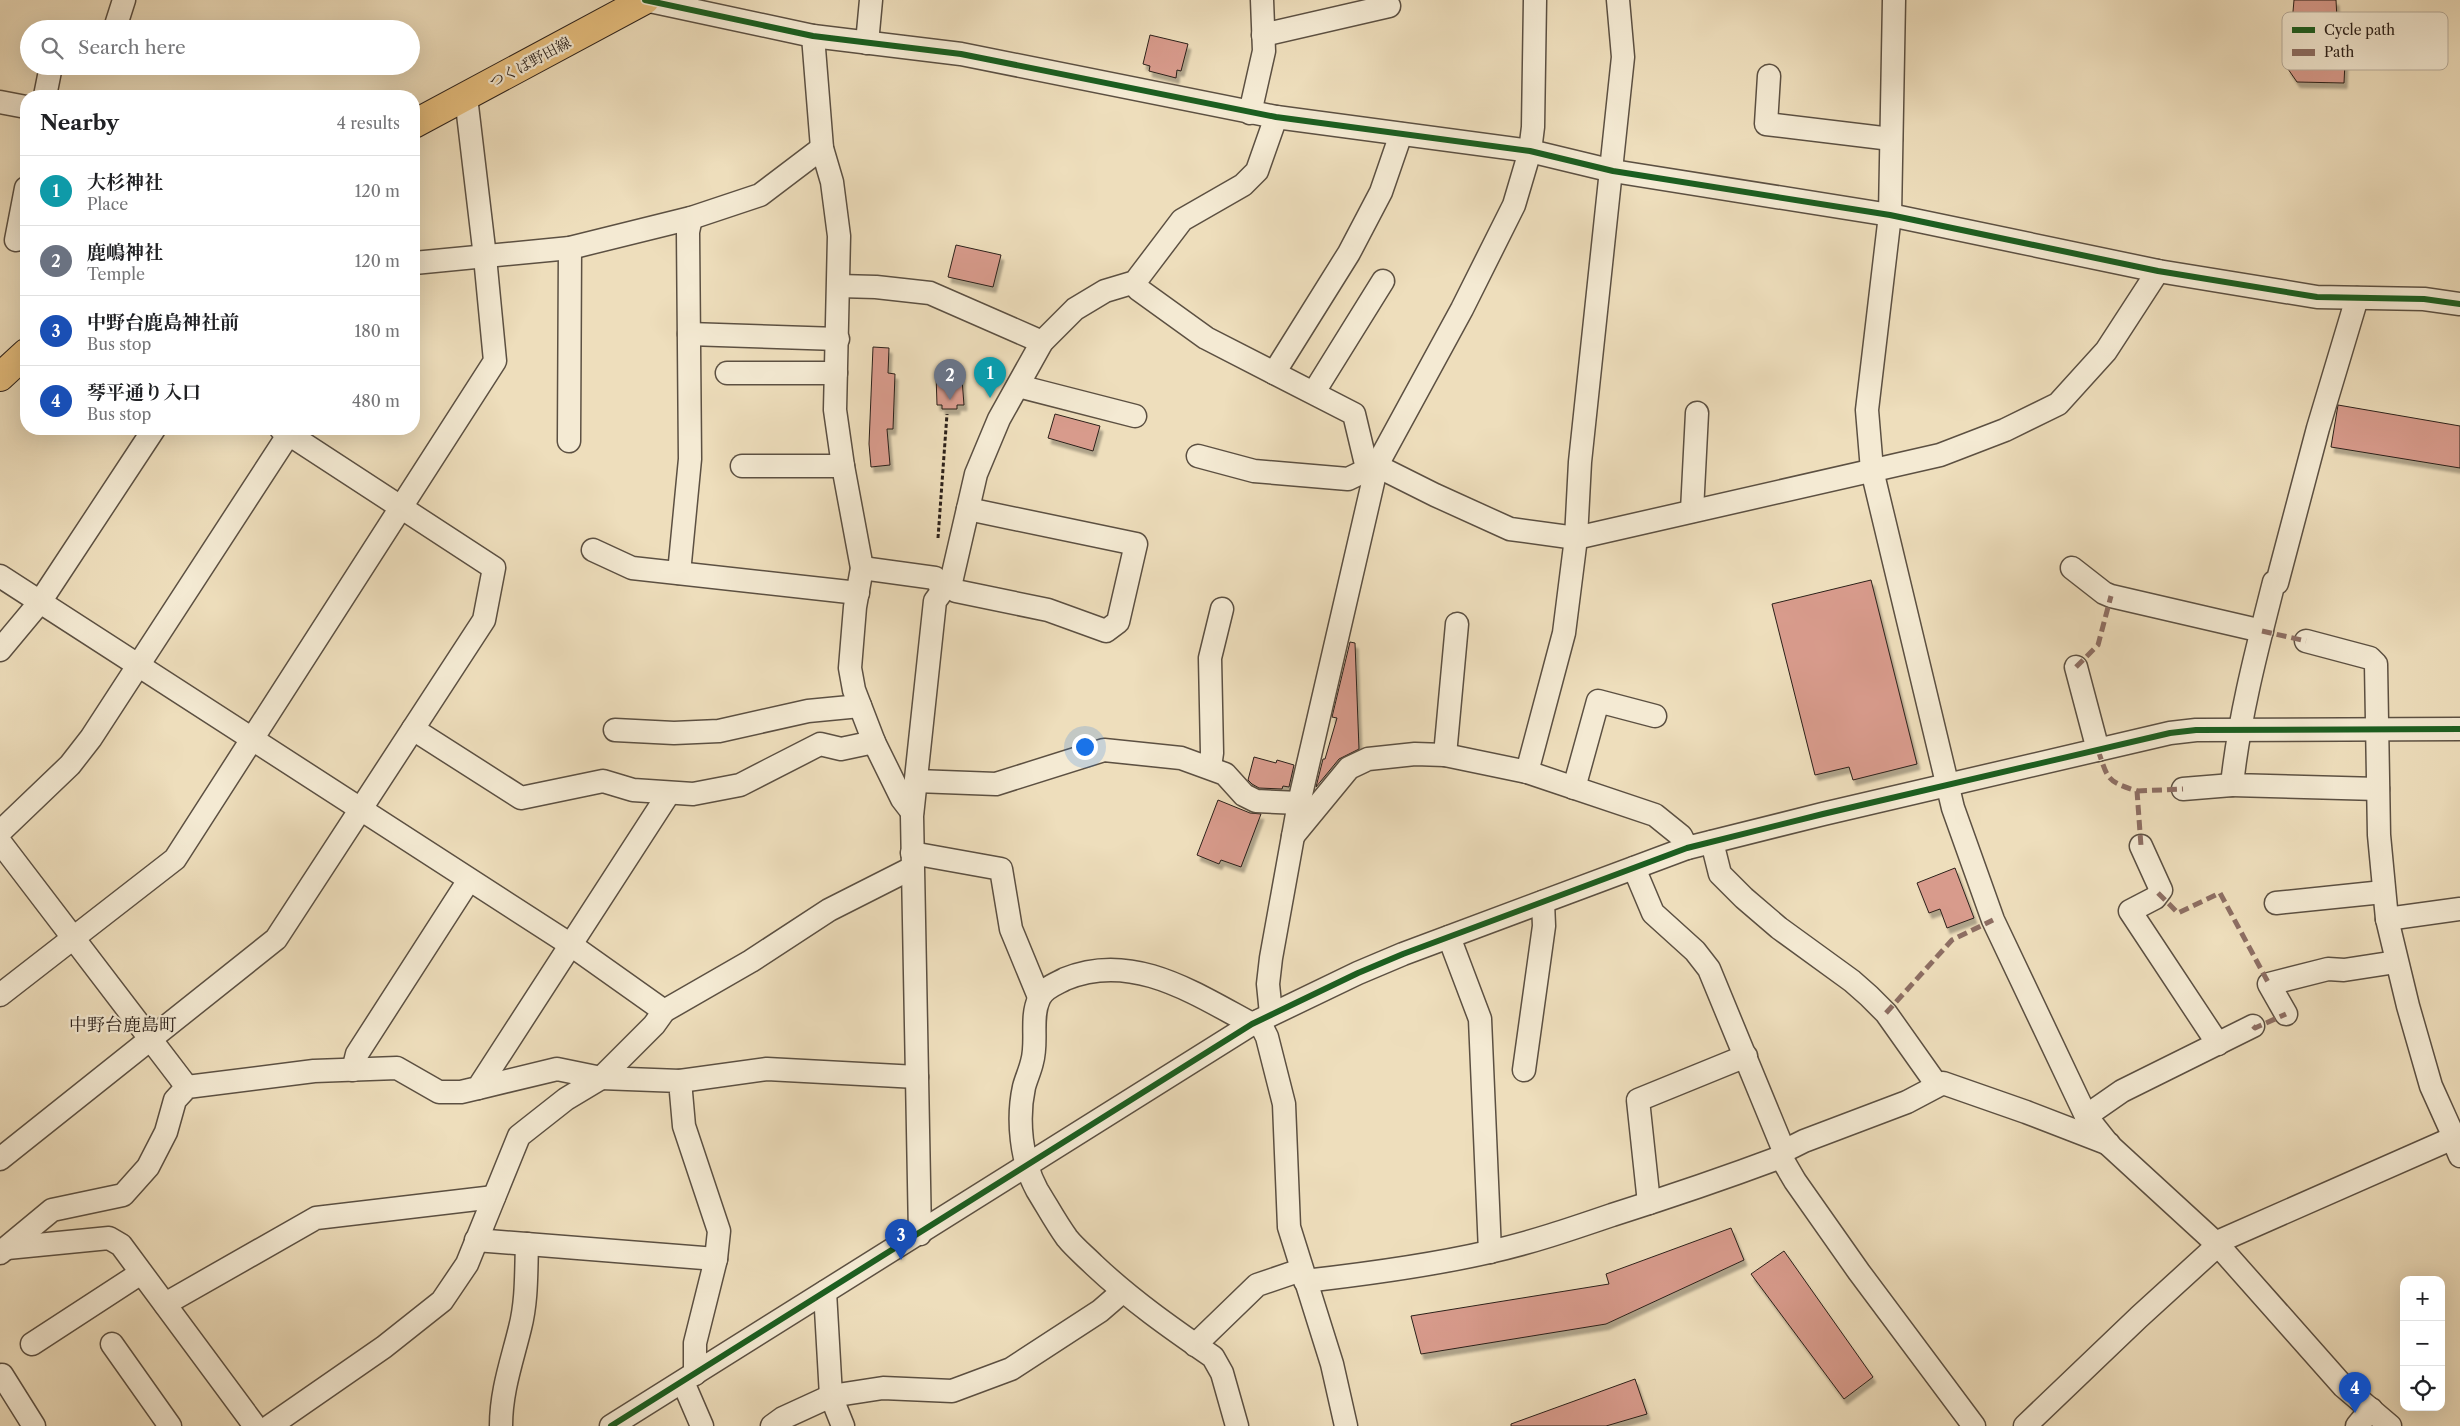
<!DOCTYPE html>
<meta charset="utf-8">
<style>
:root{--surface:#fff;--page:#f2f2f2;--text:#202124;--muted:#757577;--line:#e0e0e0;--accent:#8f2418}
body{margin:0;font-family:"Libre Caslon Text","Noto Serif JP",serif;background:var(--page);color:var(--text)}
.controls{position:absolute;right:15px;bottom:15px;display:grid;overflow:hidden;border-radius:10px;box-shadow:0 5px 20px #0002}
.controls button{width:45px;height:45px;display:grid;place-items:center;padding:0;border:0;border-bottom:1px solid var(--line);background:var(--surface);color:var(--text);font:25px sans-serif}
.you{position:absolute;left:1084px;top:746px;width:18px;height:18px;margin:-12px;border:4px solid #fff;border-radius:50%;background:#1a73e8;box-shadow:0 0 0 8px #1a73e833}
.badge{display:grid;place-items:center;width:32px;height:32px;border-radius:50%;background:var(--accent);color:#fff;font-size:16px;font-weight:700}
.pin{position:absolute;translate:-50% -41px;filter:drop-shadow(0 1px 2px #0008)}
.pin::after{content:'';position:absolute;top:26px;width:18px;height:15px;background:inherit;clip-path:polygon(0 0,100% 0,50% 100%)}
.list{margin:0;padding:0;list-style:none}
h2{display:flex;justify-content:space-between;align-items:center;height:65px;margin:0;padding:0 20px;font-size:21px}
h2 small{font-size:16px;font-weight:400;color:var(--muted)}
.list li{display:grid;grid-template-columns:32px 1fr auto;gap:15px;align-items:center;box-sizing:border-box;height:70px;padding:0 20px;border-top:1px solid var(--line)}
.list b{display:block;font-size:19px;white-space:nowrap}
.list p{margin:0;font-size:16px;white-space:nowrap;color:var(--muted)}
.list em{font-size:16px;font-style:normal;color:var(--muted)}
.icon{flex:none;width:28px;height:28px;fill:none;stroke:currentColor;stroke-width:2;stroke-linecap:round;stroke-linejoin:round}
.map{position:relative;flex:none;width:2460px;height:1426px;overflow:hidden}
.search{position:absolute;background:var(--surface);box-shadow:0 5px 20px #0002;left:20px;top:20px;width:400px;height:55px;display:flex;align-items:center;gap:12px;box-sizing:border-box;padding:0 18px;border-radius:28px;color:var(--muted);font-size:19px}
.panel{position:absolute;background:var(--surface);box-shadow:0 5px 20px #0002;left:20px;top:90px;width:400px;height:345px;border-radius:20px}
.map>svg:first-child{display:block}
.building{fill:#d89b8c;stroke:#2b201a;filter:url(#shadow)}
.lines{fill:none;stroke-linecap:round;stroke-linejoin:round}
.minor-casing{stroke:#5c5042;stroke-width:25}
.major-casing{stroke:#2b201a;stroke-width:30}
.path{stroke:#2b201a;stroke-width:3;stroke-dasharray:4 2.5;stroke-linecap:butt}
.minor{stroke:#f4ead3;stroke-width:22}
.major{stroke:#e7bf7e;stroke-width:28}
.quiet{stroke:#8d6e63;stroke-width:5;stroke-dasharray:10 5;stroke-linecap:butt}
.cycleway-casing{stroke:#f4ead3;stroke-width:9}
.cycleway{stroke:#1b5e20;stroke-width:6}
.labels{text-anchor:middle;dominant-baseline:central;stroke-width:4.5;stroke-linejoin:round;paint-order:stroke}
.street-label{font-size:15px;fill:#2b201a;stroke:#f4ead3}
.quarter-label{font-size:18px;fill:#2b201a;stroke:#f4ead3}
.key{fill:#f4ead3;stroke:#b8ad9c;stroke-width:1}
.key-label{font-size:14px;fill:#2b201a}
</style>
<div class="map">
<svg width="2460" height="1426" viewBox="0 0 2460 1426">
<defs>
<filter id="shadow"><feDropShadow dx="3" dy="5.5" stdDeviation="1" flood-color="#0004"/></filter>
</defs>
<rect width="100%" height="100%" fill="#eedebc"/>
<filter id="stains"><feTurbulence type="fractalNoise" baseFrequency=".004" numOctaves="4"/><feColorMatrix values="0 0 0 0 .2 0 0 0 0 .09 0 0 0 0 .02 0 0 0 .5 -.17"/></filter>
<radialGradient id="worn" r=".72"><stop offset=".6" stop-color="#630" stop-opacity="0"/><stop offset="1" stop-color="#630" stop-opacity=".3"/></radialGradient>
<!-- building -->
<g class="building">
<polygon points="2294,0 2336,0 2337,19 2347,19 2344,83 2297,82 2288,69"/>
<polygon points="1150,35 1188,44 1181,71 1177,70 1176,78 1149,71 1150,66 1143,64"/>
<polygon points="956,245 1001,255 993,287 948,277"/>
<polygon points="873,347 889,348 888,373 895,374 893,429 887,429 890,465 871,467 869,444"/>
<polygon points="954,361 955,366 961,366 964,405 957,405 957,409 942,409 942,405 937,405 936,374 942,375 942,362"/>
<polygon points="2338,405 2460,426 2460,468 2331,447"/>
<polygon points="1055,414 1100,426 1093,451 1048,438"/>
<polygon points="1871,580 1917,764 1853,780 1849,767 1815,775 1772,604"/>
<polygon points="1350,642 1355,643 1359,749 1339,759 1316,787 1323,759 1325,759 1337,718 1332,717"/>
<polygon points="1254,757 1276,763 1277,760 1294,765 1289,787 1283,786 1282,789 1259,788 1252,784 1248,780"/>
<polygon points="1218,800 1250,813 1261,814 1241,867 1221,860 1219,864 1197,855"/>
<polygon points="1955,868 1974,918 1947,928 1940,909 1929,913 1917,883"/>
<polygon points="1731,1228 1744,1260 1606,1324 1421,1354 1411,1316 1609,1284 1606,1274"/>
<polygon points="1784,1251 1873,1377 1844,1399 1751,1274"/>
<polygon points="1635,1379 1647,1414 1606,1426 1511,1426 1511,1424"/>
</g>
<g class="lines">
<!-- minor casing -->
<g class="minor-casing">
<g id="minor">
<polyline points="645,0 813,36 961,54 1276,117 1530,151 1613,171 1890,215 2158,271 2317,297 2424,299 2460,304"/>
<polyline points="1894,0 1890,215 1867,410 1872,470 1953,808 1993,920 2086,1116 2109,1145 2218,1245 2343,1386 2390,1426"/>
<polyline points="116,25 124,0"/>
<polyline points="1263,35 1389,6"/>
<polyline points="813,36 822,148 832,182 839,236 835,410 843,466 862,568 855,607 850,668 854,690 874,742 902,799 912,812"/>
<polyline points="867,43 871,0"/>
<polyline points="1769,76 1766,124 1891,139"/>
<polyline points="45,96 51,66"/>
<polyline points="0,102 26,107"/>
<polyline points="1250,113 1264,51 1262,0"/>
<polyline points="16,240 26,188"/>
<polyline points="414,263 570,248 691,218 760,195 822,148"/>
<polyline points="1135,282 1138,289 1206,338 1354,414 1365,460 1435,495 1510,529 1576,538 1940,455 2005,430 2058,404 2106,351 2158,271"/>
<polyline points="839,286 876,287 930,293 1042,342"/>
<path d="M2357,298L2318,428L2277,583L2274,582C2257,649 2239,717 2232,785L2378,789"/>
<polyline points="689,334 838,339"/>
<polyline points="727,373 836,373"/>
<polyline points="1274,373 1349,253 1381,192 1401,134"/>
<polyline points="1018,386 1135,416"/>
<polyline points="1314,392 1383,281"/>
<polyline points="569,441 570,248"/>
<polyline points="1198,456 1254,471 1348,479 1377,465"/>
<polyline points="742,466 843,466"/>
<polyline points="1692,511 1697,413"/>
<polyline points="593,550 632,568 858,593"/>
<polyline points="862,568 935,578 943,590"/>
<polyline points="2072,568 2104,593 2111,596 2262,631"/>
<polyline points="679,573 690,459 688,232 691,218"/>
<polyline points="0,576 571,945 664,1011"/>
<polyline points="948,585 956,591 1048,610 1106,631 1118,622 1136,544 968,509"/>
<polyline points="2306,641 2370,658 2376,664 2379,835 2387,919 2408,1006 2431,1086 2454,1137"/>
<polyline points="0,650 40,602 154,429"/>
<polyline points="2076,667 2098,750"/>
<polyline points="413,729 521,798 603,781 633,790 693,794 740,785 820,744 841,749 874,742"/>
<polyline points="615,730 674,733 719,731 808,711 860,706"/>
<polyline points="1445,755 1457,624"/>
<polyline points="1210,767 1212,753 1210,658 1222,609"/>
<polyline points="1527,772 1564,633 1576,538 1580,462 1623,57 1618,0"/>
<polyline points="916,781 996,784 1104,750 1181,758 1225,774 1244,795 1256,801 1299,803"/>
<polyline points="1574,788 1598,701 1655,716"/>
<polyline points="2183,789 2232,785"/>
<polyline points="0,832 70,765 91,738 292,429"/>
<polyline points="1293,836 1349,768 1368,759 1415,754 1445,755 1527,772 1655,815 1681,836 1687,848"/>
<polyline points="0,842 187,1087"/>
<polyline points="1712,842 1720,874 1744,898 1779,928 1852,981 1869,996 1886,1013 1937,1085"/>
<polyline points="2141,846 2161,890 2155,898 2130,911 2218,1044"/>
<polyline points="912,853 1001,869 1011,929 1039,997"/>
<polyline points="1634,868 1653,913 1695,951 1709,969 1784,1151"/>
<polyline points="2276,903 2383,892"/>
<polyline points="2387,919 2460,909"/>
<polyline points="1449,937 1480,1019 1490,1252"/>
<polyline points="0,995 175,859 495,361 485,257 466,97"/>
<polyline points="1271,1014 1268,984 1271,958 1299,803 1377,465 1462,309 1514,205 1530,151 1533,127 1535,0"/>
<polyline points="2286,1014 2269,984 2328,969 2344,970 2396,962"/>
<polyline points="1259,1021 1267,1037 1284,1104 1289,1227 1332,1364 1346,1426"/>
<polyline points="353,1070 357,1054 469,880"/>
<polyline points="1524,1070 1544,926 1543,902"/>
<polyline points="680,1081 767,1069 917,1077"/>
<polyline points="478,1088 557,1069 601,1078 680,1081 684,1126 719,1231 716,1259 695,1343 695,1374"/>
<polyline points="2086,1116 2122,1091 2253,1026"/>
<polyline points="2452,1137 2460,1156"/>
<polyline points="1781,1157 1795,1181 1859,1272 1974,1426"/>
<polyline points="0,1159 276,939 484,620 494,568 281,429"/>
<polyline points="1649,1203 1638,1100 1746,1056"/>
<polyline points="920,1234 912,816 935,601 952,578 976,474 999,419 1042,342 1075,309 1105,291 1135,282 1182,220 1243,185 1257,171 1276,117"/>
<polyline points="476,1240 716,1259"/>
<polyline points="2215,1243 2460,1135"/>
<polyline points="7,1248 109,1238 121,1245 255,1426"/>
<polyline points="0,1253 52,1210 123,1195 148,1167 166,1132 175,1100 187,1087 314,1071 397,1068 439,1092 461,1092 478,1088 669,793"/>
<path d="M1305,1281C1367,1274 1428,1266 1489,1252C1530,1243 1571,1229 1612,1215C1669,1197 1725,1178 1781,1157L1784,1151L1804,1141L1907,1102L1943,1083L2026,1112L2109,1144"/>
<polyline points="825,1292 831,1396 843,1426"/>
<polyline points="165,1304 316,1218 494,1197"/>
<polyline points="32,1344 141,1273"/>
<polyline points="112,1344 170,1426"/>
<polyline points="1195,1345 1257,1285 1301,1270"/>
<polyline points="2,1375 34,1426"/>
<polyline points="683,1382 702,1426"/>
<polyline points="270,1426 384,1347 442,1301 467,1264 519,1136 566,1099 601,1078 654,1025 664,1011 751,961 829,910 912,868"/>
<path d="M501,1426C501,1391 512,1361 520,1328C527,1301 526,1272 527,1244"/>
<polyline points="611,1426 1252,1024 1358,973 1403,954 1687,848 1823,814 2170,733 2196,730 2460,729"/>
<polyline points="772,1426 783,1418 831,1396 883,1388 952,1391 1011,1369 1100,1311 1122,1292"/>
<path d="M1237,1426L1222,1373L1213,1357C1171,1328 1131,1300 1094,1265C1085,1256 1075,1248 1067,1238C1056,1223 1047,1206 1037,1190C1021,1161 1017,1119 1024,1087C1026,1079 1030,1071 1032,1062C1038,1042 1030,1018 1039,999C1043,988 1056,984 1065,979C1132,951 1194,993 1252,1024"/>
<polyline points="2025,1426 2139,1317 2218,1245"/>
<polyline points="2357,1426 2371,1409"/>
</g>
</g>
<!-- major casing -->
<g class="major-casing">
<g id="major">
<polyline points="414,124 645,0"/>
<polyline points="0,377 26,353"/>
</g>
</g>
<!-- path -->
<polyline class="path" points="938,538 947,414"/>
<!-- minor -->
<use href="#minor" class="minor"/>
<!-- major -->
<use href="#major" class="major"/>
<!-- quiet -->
<g class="quiet">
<polyline points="2262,631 2306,641"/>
<polyline points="2076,667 2098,645 2111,596"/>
<path d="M2098,750C2108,779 2106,781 2137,791L2141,846"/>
<polyline points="2137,791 2183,789"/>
<polyline points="2158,893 2178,913 2220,893 2269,984"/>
<polyline points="1886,1013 1952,940 1993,920"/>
<polyline points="2253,1026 2255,1028 2286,1014"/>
</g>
<!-- cycleway casing -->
<g class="cycleway-casing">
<g id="cycleway">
<polyline points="645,0 813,36 961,54 1276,117 1530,151 1613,171 1890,215 2158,271 2317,297 2424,299 2460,304"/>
<polyline points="611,1426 1252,1024 1358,973 1403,954 1687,848 1823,814 2170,733 2196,730 2460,729"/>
</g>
</g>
<!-- cycleway -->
<use href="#cycleway" class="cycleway"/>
</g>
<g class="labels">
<!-- street labels -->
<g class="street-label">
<text transform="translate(530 62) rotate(-28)">つくば野田線</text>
</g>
<!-- quarter labels -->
<g class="quarter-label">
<text x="123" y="1025">中野台鹿島町</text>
</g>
</g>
<!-- legend -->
<rect x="2282" y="12" width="166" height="58" rx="8" class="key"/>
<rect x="2292" y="27" width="23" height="6" fill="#1b5e20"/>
<rect x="2292" y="49" width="23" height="7" fill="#8d6e63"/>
<g class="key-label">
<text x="2324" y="35">Cycle path</text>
<text x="2324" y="57">Path</text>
</g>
<rect width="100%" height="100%" filter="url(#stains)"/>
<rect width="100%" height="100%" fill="url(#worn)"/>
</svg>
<div class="controls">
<button>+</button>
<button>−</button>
<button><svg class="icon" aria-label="locate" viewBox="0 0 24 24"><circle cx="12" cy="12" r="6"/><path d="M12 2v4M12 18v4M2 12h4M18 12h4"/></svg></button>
</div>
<div class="you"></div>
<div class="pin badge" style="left:990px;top:398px;background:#0f9aa8">1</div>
<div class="pin badge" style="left:950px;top:400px;background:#6b7280">2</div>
<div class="pin badge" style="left:901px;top:1260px;background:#1a4fb4">3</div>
<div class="pin badge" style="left:2355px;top:1413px;background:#1a4fb4">4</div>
<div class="search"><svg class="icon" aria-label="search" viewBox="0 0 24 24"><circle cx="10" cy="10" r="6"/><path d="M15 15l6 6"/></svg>Search here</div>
<section class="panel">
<h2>Nearby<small>4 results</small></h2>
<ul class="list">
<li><span class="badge" style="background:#0f9aa8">1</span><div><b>大杉神社</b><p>Place</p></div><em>120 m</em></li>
<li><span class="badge" style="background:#6b7280">2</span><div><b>鹿嶋神社</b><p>Temple</p></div><em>120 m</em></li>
<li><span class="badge" style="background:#1a4fb4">3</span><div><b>中野台鹿島神社前</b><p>Bus stop</p></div><em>180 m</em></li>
<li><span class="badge" style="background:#1a4fb4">4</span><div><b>琴平通り入口</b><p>Bus stop</p></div><em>480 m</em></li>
</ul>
</section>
</div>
